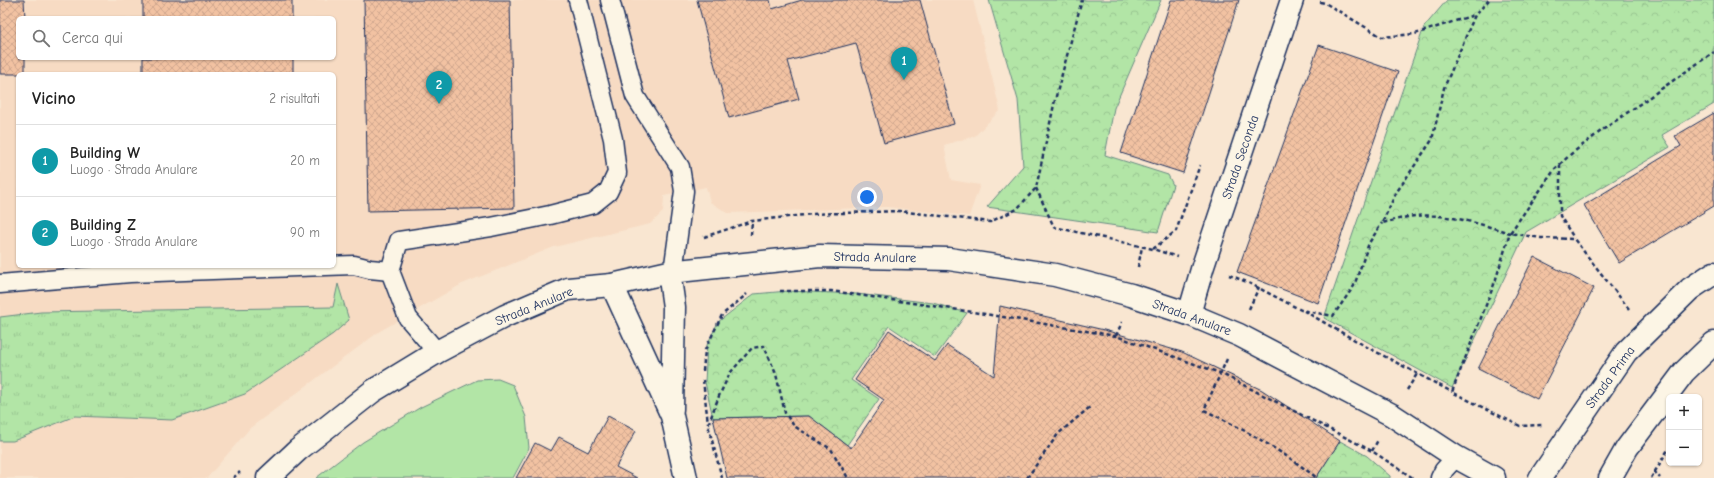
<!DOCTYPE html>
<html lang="it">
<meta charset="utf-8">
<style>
:root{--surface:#fff;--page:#f2f2f2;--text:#222;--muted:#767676;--line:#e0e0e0;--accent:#1a73e8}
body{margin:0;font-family:"Comic Neue",sans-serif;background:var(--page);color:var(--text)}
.controls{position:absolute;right:12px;bottom:12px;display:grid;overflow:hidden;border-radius:6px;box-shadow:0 1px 3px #0004}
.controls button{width:36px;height:36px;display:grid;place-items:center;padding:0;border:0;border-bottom:1px solid var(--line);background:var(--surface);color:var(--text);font:20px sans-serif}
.you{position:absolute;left:867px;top:197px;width:14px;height:14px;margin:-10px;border:3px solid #fff;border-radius:50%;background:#1a73e8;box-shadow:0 0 0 6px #1a73e833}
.badge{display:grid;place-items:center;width:26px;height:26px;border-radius:50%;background:var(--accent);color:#fff;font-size:13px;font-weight:700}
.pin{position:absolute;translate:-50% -33px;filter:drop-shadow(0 1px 2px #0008)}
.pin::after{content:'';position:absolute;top:21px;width:14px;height:12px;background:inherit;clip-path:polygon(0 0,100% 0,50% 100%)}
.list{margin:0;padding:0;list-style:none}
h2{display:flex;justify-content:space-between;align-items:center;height:52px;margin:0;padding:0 16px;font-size:17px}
h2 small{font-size:13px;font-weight:400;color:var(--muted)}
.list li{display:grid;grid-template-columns:26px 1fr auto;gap:12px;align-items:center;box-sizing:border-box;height:72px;padding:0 16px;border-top:1px solid var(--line)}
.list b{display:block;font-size:15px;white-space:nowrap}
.list p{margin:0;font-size:13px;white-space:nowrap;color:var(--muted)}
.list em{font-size:13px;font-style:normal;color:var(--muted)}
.icon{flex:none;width:22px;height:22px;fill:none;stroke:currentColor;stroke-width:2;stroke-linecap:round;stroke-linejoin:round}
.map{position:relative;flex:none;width:1714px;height:478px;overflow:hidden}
.search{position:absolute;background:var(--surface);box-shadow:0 1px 3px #0004;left:16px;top:16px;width:320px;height:44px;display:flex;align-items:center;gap:10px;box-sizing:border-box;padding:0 14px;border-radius:6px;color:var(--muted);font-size:15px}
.panel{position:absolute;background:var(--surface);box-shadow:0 1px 3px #0004;left:16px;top:72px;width:320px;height:196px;border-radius:6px}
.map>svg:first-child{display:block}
.built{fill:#f7dbc3;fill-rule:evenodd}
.grass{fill:url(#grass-tufts);stroke:#668a82}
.forest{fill:url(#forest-crowns);stroke:#668a82}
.garden{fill:#b2e5a6;stroke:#668a82}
.building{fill:url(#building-cross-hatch);stroke:#1b2f5e}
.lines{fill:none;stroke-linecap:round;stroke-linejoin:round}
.lane-casing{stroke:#1b2f5e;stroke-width:21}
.street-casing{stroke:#1b2f5e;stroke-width:25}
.path{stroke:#1b2f5e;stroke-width:2.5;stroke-dasharray:4 3;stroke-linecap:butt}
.lane{stroke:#fcf5e5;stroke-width:18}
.street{stroke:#fcf5e5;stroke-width:22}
.labels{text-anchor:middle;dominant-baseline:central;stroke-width:3;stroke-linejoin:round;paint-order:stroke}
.street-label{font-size:13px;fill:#1b2f5e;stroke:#fcf5e5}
</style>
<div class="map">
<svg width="1714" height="478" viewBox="0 0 1714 478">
<defs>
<pattern id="grass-tufts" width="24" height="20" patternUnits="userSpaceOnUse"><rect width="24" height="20" fill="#b2e5a6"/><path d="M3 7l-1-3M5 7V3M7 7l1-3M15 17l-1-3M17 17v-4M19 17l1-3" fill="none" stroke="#98c591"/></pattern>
<pattern id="forest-crowns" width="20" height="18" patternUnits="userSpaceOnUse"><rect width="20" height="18" fill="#b2e5a6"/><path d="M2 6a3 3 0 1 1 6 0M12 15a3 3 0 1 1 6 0" fill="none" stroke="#98c591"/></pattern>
<pattern id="building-cross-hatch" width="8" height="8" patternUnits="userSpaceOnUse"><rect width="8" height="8" fill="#f2c2a2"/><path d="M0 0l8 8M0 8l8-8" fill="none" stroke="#cfa78e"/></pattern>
</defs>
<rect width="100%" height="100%" fill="#f9e6d1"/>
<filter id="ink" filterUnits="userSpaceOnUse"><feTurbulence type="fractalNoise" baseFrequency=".025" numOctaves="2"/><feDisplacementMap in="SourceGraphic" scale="8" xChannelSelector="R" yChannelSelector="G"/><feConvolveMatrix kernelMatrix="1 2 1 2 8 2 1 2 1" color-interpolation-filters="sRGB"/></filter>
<g filter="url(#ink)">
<!-- built -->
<path class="built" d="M0,0H973L1000,110L975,136L944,145L951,180L980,185L969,216L887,207L728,213L710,202L706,187L664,196L663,212L650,224L554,247L462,284L380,331L250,428L207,478H0ZM18,18H334V58H18ZM18,74H334V266H18Z"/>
<!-- grass -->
<polygon class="grass" points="338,284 349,320 333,334 245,394 172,420 75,416 13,441 0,441 0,317 41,312 333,307"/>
<!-- forest -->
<g class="forest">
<polygon points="989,0 1161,0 1114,108 1105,155 1168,175 1173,185 1158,232 987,207 1023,166 1018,100"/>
<polygon points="1447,0 1714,0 1714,104 1662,135 1670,147 1526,232 1452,388 1324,318 1424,27"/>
<polygon points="788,291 857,294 933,303 967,313 935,357 889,326 851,380 879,399 847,445 809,416 713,418 705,382 707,345 718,322 754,294"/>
<polygon points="1340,441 1367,456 1390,476 1390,478 1316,478"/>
</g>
<!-- garden -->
<polygon class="garden" points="498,379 513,385 526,417 529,448 513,478 316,478 363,442 421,407 477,380"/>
<!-- building -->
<g class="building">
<polygon points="0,0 24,0 25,18 18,18 18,58 25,58 25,74 0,74"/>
<rect x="143" y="0" width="149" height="18"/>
<polygon points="364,0 510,0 514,208 368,211"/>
<polygon points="697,0 770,0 772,9 802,0 920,0 954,124 884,143 856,43 788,61 799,99 729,118"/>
<polygon points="1171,0 1239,0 1183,173 1121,153"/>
<polygon points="1319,45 1398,72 1318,303 1237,272"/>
<rect x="143" y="58" width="150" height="16"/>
<polygon points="1714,113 1714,206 1619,263 1584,205 1681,146 1675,136"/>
<polygon points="1534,257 1594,288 1537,399 1478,369"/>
<polygon points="1000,306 1104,330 1182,352 1262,390 1340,441 1316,478 727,478 713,418 809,416 851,448 884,400 855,380 889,330 935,361 947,345 994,376"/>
<polygon points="608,416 636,431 616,467 637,478 516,478 535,443 551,451 559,437 588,452"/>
</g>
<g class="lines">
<!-- lane casing -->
<g class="lane-casing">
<g id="lane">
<polyline points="610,0 635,96 680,167 684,191 673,272"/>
<polyline points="0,284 130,273 354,265 370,269 390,271"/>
<polyline points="437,352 408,318 390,271 399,241 491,227 550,215 593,204 608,192 617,173 613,139 578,0"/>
<polyline points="1440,478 1444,470 1456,457"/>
</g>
</g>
<!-- street casing -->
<g class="street-casing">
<g id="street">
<polyline points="669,272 674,307 672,409"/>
<polyline points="612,285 672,416 686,478"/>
<polyline points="1189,314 1203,266 1292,0"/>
<polyline points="268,478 298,450 373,391 437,352 505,316 568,289 612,285 669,272 820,256 949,259 1055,275 1131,295 1189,314 1239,335 1392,415 1456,457 1494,478"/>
<polyline points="1540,478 1626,352 1690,289 1714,273"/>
<polyline points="1610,478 1627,448 1684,372 1714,343"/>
</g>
</g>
<!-- path -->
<g class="path">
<path d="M1489,0L1475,15L1444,88L1432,140L1396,193L1382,223C1392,221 1404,217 1415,216C1447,213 1480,224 1510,233L1495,282L1452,392L1520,426L1542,425"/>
<polyline points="1320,2 1325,3 1382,37 1415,34 1474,15"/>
<polyline points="1560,165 1560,216 1574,238"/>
<polyline points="1036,188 1054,227 1153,249 1177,257"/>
<polyline points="751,235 752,221"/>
<polyline points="704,237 752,221 813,214 899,211 990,222 1017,209 1036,188 1055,100 1082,0"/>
<polyline points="1153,249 1176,231 1200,165"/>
<polyline points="1138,267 1142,247"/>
<polyline points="1229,275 1247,282 1301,310 1333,316 1354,286 1369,243 1382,223"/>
<polyline points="780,291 831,291 973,312 1116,336 1220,373 1372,451 1413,478"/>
<polyline points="1249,309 1259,287"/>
<polyline points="1629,309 1574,239 1541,238 1510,233 1555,169 1571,154 1601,131 1714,52"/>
<polyline points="1304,311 1367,347 1452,392"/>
<polyline points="1116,336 1122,322"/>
<path d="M1227,359L1204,410C1244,429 1282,451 1317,478"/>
<polyline points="703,371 705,350 722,315 747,294"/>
<polyline points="703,380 708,423"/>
<polyline points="1407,390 1417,374"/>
<polyline points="1372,451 1378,440"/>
<polyline points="1654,471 1660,478"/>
<polyline points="233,478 240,472"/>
<polyline points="722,478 708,425 719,396 730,373 752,348 764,346 776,374 785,413 794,426 831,449 848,478"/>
<polyline points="1027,478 1058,434 1090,407"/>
<polyline points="1651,478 1669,448"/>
</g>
<!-- lane -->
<use href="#lane" class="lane"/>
<!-- street -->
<use href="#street" class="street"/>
</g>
</g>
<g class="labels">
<!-- street labels -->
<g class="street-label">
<text transform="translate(1240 157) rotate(-71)">Strada Seconda</text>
<text transform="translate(875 257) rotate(1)">Strada Anulare</text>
<text transform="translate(534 306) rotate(-22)">Strada Anulare</text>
<text transform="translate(1192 317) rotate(20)">Strada Anulare</text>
<text transform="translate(1610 377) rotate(-54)">Strada Prima</text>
</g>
</g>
</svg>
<div class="controls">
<button>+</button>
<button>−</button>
</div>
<div class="you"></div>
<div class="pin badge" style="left:904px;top:80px;background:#0f9aa8">1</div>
<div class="pin badge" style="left:439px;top:104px;background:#0f9aa8">2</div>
<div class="search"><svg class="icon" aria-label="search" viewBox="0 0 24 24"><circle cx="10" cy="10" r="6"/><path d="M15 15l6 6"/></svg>Cerca qui</div>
<section class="panel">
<h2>Vicino<small>2 risultati</small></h2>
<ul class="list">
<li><span class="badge" style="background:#0f9aa8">1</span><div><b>Building W</b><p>Luogo · Strada Anulare</p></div><em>20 m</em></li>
<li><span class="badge" style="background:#0f9aa8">2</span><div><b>Building Z</b><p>Luogo · Strada Anulare</p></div><em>90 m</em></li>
</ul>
</section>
</div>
